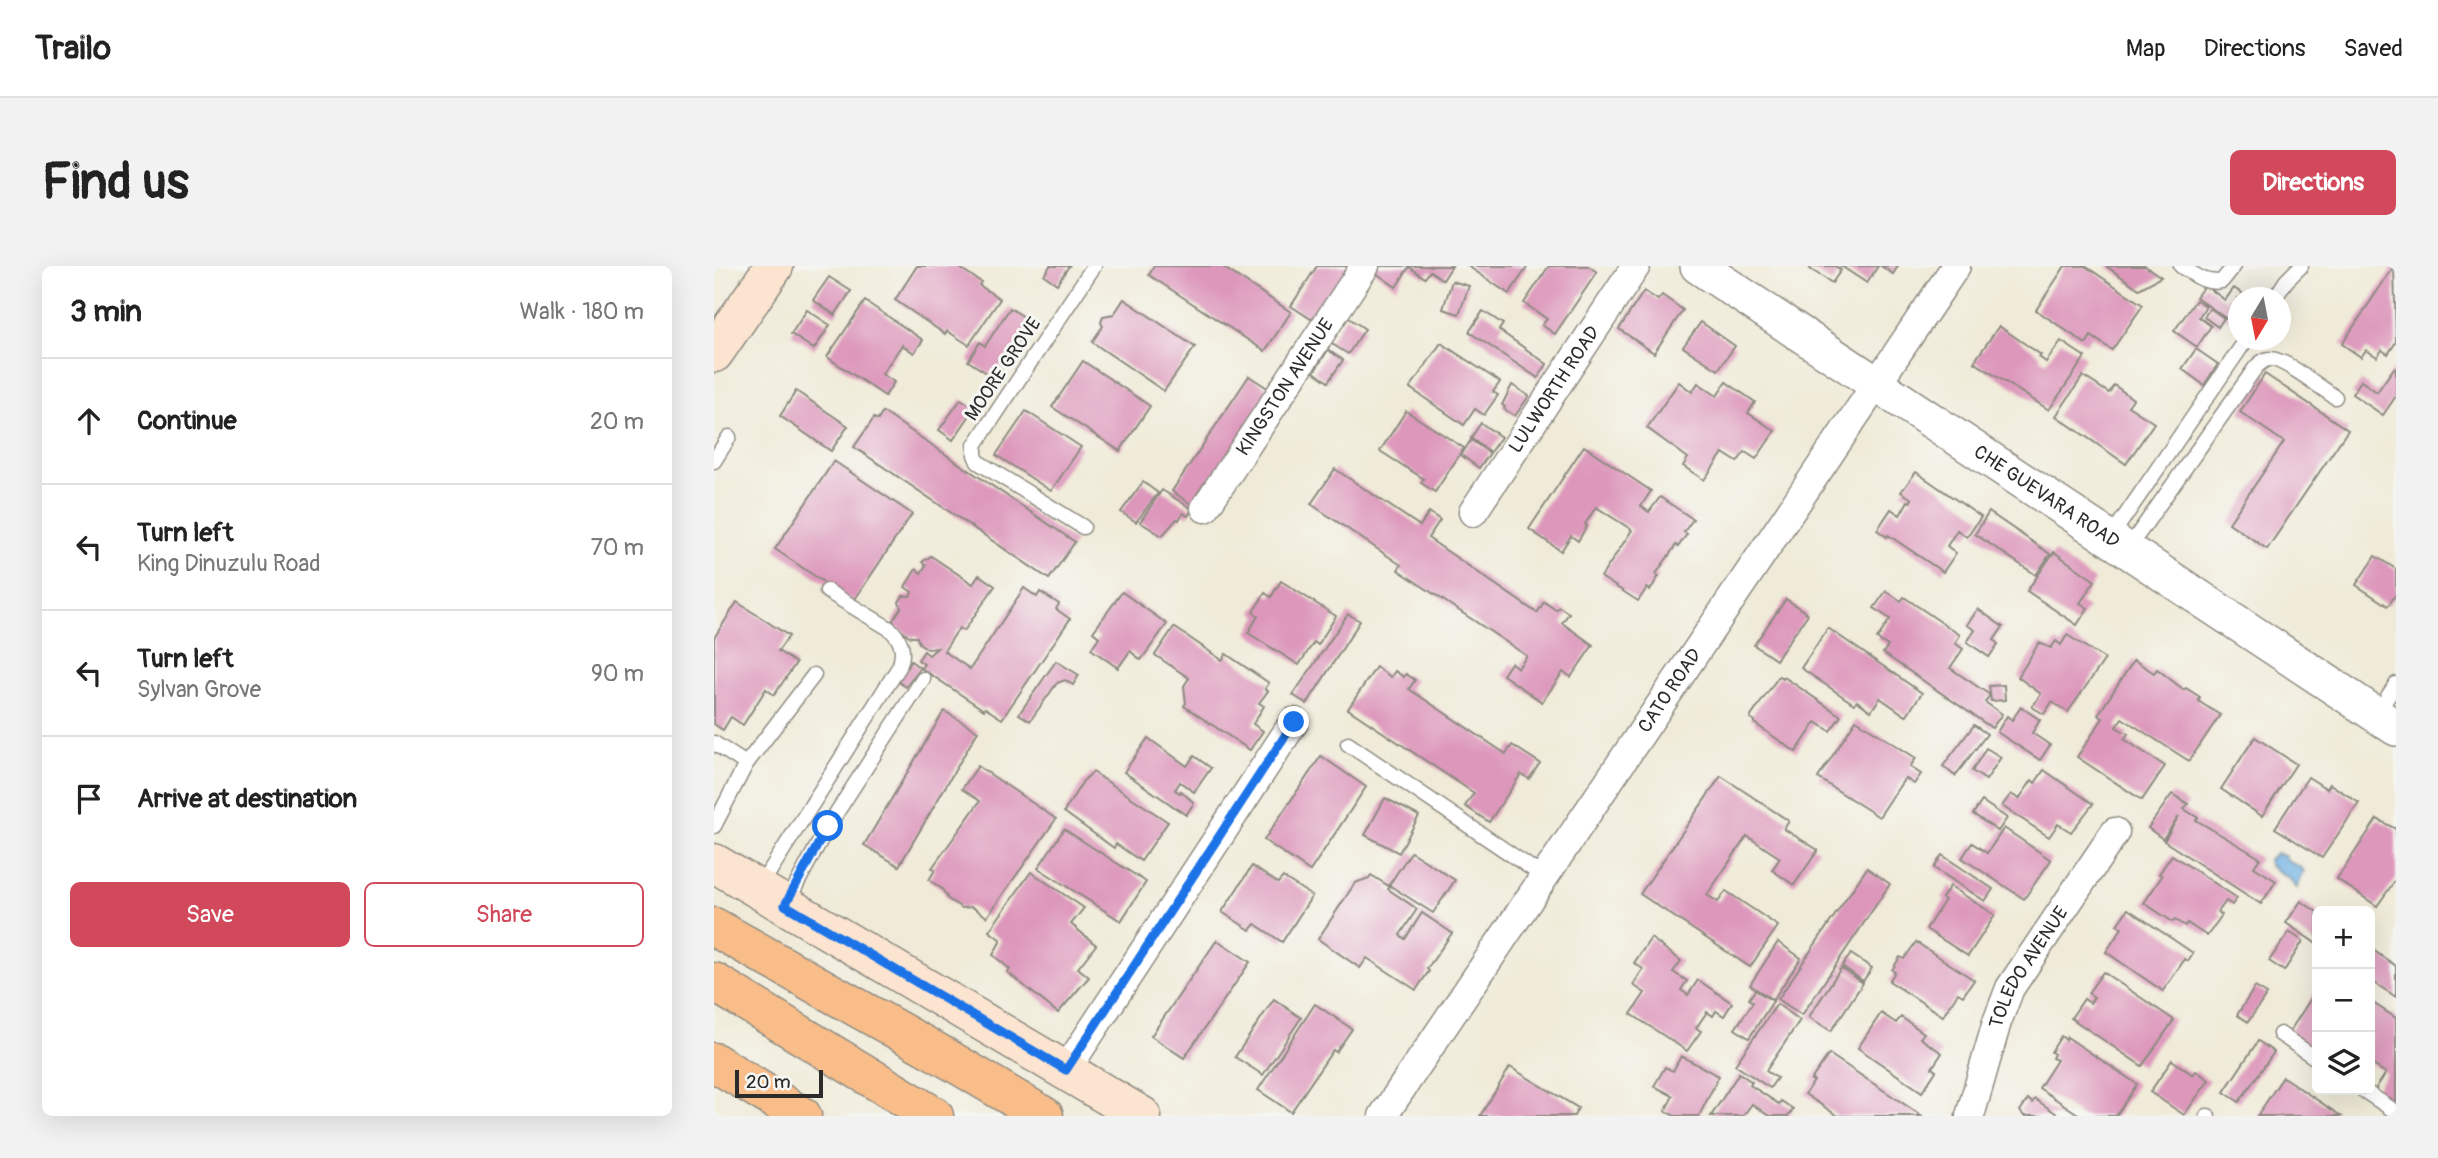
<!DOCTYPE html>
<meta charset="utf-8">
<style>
:root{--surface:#fff;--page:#f2f2f2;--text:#222;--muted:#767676;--line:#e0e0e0;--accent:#d1495b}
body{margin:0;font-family:Pangolin,sans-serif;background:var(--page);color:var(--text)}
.controls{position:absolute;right:21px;bottom:21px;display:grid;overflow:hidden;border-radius:10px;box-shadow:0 7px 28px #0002}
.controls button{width:63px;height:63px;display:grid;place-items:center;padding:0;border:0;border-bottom:2px solid var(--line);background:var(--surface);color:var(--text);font:35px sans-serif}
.compass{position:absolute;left:1514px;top:21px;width:63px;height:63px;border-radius:50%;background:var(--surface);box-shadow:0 7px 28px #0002;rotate:190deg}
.scale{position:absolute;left:21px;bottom:18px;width:88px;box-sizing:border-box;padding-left:7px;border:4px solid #2b2b2b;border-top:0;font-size:19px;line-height:24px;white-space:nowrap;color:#2b2b2b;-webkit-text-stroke:5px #f6f6f2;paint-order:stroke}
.stop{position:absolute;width:21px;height:21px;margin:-16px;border:5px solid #1a73e8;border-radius:50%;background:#fff}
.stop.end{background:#1a73e8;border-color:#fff;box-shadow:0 2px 7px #0008}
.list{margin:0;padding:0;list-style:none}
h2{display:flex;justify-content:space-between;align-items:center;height:91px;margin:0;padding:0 28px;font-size:30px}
h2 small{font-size:23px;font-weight:400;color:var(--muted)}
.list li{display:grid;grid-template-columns:46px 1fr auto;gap:21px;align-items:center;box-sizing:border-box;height:126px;padding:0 28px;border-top:2px solid var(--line)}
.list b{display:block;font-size:26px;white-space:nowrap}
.list p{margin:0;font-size:23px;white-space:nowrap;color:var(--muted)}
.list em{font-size:23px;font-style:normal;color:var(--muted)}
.actions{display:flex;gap:14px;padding:21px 28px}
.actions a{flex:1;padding:16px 0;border:2px solid var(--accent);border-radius:10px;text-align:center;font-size:24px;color:var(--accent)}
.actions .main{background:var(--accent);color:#fff}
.icon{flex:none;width:38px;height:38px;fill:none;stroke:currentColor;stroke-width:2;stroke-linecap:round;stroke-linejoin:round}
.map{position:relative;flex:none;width:1682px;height:850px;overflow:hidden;border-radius:10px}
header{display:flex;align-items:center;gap:42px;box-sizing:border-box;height:98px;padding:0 35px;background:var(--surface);border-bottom:2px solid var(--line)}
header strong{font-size:33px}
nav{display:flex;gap:38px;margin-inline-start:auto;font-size:24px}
.intro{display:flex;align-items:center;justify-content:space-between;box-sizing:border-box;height:168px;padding:0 42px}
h1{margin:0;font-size:49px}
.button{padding:18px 32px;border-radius:10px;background:var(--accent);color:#fff;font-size:24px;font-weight:700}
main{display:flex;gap:42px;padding:0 42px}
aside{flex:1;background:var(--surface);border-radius:10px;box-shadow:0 7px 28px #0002}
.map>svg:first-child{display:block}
.water{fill:#6fb1e3;stroke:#4d6e87;stroke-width:2}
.building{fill:#dd97bb}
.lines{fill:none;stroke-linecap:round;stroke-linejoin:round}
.service-casing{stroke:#8e8b82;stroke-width:17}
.minor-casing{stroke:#8e8b82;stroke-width:31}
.tertiary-casing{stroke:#8e8b82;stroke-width:38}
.secondary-casing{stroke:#8e8b82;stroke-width:41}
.motorway-casing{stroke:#8e8b82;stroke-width:41}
.service{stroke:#fff;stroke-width:14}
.minor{stroke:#fff;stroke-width:28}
.tertiary{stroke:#fff;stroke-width:35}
.secondary{stroke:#fce5d0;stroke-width:38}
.motorway{stroke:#f8bd89;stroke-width:38}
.route{stroke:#1a73e8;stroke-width:9}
.labels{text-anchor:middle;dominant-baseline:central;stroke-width:6;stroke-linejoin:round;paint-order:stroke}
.street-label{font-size:19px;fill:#2b2b2b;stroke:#f6f6f2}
</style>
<header>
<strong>Trailo</strong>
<nav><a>Map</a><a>Directions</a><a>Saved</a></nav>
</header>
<div class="intro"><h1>Find us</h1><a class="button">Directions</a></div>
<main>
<aside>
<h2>3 min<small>Walk · 180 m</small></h2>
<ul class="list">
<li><svg class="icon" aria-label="ahead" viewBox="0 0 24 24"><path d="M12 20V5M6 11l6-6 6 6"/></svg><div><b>Continue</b></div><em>20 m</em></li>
<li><svg class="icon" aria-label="left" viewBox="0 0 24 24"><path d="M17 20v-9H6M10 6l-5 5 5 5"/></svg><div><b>Turn left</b><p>King Dinuzulu Road</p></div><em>70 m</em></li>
<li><svg class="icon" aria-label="left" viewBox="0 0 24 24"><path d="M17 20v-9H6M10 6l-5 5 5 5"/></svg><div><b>Turn left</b><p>Sylvan Grove</p></div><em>90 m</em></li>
<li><svg class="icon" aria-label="arrive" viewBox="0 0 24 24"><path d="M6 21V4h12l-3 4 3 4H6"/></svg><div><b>Arrive at destination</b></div></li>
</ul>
<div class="actions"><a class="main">Save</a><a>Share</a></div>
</aside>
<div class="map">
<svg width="1682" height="850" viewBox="0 0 1682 850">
<rect width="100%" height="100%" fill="#f6f6f2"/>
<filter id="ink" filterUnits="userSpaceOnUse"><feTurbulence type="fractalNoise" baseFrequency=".0143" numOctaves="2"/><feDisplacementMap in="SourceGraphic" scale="14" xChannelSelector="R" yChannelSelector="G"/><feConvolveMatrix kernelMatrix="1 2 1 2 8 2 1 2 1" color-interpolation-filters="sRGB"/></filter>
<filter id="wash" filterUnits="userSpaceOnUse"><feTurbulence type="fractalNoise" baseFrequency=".00686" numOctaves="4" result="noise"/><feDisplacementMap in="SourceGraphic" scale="28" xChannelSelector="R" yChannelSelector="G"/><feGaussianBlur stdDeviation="1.57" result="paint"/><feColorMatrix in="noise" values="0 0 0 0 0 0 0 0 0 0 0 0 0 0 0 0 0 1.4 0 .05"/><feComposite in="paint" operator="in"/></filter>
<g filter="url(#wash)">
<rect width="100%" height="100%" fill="#f0ebd8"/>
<!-- water -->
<polygon class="water" points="1562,587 1570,589 1575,596 1585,600 1590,605 1583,622 1575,612 1556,600 1554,594"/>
<g id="blocks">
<!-- building -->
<g class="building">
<polygon points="203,0 243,0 267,16 265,19 286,33 255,79 233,65 231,68 181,34"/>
<polygon points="336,0 355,0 343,18 330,9"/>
<polygon points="440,0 507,0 577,46 551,85 435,9"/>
<polygon points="603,0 639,0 603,57 577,40"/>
<polygon points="662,0 738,0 729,14 716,5 711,12 695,1 682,21 659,5"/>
<polygon points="754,0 814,0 795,28"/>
<polygon points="835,0 874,0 883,6 841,68 828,59 833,53 810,37"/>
<polygon points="1098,0 1121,0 1127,4 1118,17 1096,3"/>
<polygon points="1127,0 1164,0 1153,17"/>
<polygon points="1167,0 1184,0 1179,8"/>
<polygon points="1351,0 1371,0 1429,39 1398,84 1377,70 1372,78 1322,44"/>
<polygon points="1392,0 1431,0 1447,11 1425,23"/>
<polygon points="1680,0 1682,76 1674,88 1668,84 1663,91 1652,84 1647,91 1628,78"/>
<polygon points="115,11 137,25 121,49 99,34"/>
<polygon points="738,15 755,20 745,48 729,43"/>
<polygon points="1491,19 1511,34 1520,22 1535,32 1524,32 1524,46 1517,56 1482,31"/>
<polygon points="930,25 944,34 948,29 969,44 940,87 905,63"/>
<polygon points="410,33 481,81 450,125 378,76 389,60 387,57 389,50 400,48"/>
<polygon points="1482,34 1492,40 1485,51 1497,60 1483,81 1460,65"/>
<polygon points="151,35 209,74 200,87 188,79 168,108 180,116 171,130 113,91"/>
<polygon points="296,42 318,56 285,106 280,102 276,109 254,95 266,76 271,80"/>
<polygon points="1496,42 1510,52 1504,61 1490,51"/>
<polygon points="93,44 116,59 100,83 77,68"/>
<polygon points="769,45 789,58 785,64 833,98 824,112 755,66"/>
<polygon points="632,50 651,63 634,88 615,76"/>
<polygon points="987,56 1021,80 1004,104 969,81"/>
<polygon points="1285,60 1327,89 1325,91 1332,96 1347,75 1371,91 1335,144 1260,96"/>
<polygon points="727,77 786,116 779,126 784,129 770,149 761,143 750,159 696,122"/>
<polygon points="1482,83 1504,98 1490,119 1468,103"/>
<polygon points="614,84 629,94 614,116 600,106"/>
<polygon points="369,95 436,140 406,185 338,141"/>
<polygon points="1680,102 1682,103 1682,130 1669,149 1638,128 1647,115 1663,126"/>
<polygon points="1551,108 1634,164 1553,283 1515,257 1570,176 1526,146"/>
<polygon points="535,110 558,125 480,240 458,225"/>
<polygon points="1369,110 1395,127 1400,119 1419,133 1414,140 1440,157 1412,198 1342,150"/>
<polygon points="965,116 978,126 984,117 1003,130 1012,116 1041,136 1034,147 1061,165 1042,193 1031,186 1023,196 1009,187 990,214 969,200 974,192 933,162"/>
<polygon points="798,119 815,130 801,150 790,143 791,141 788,139"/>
<polygon points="82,125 134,160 117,185 66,150"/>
<polygon points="247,133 261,142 239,174 225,164"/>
<polygon points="312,145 367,181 337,225 282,189"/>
<polygon points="692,145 750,182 721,226 707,217 710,213 666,185"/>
<polygon points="169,146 361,276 335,313 140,181 160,152 164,154"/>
<polygon points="767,157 787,171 776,186 757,172"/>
<polygon points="757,174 776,187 765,202 747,189"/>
<polygon points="870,180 937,225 927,240 935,246 946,231 979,253 970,266 973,268 964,281 962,279 942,308 945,310 936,324 933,322 924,335 887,311 918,264 882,241 871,258 873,260 864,275 857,270 847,285 815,263"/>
<polygon points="120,195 198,248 139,336 61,283"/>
<polygon points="621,203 706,260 715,246 726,254 714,272 823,347 830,336 842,344 845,341 855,347 848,357 879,379 857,411 849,406 828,436 789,409 797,397 804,402 813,390 684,304 687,299 597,238"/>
<polygon points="1202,206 1267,251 1253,271 1243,264 1233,280 1242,287 1229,306 1174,269 1173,271 1163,264 1177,243 1186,249 1194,235 1196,236 1198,233 1187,226"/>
<polygon points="429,216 444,227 422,256 407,246"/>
<polygon points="448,224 478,243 474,250 469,247 465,254 463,253 448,270 426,256"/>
<polygon points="1275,246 1336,288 1322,309 1261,268"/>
<polygon points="1340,286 1381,315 1366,337 1374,342 1363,359 1313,325"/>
<polygon points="217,290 259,318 265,309 281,320 250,365 245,362 230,385 256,403 310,322 323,331 326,326 345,338 342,343 356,353 288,453 271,442 270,444 207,402 210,398 204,394 210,385 215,389 223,382 214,383 205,377 203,371 197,371 182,361 179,354 187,342 185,336 189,330 196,330 198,326 191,321 202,303 207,307 212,299 208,296"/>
<polygon points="1661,290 1682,303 1682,328 1674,340 1642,319"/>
<polygon points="567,315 622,350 604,379 600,376 585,399 534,367 544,350 539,346 551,327 557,331"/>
<polygon points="1172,325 1187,335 1190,331 1246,369 1241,377 1249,383 1236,402 1276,429 1271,436 1288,448 1278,462 1169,387 1174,380 1163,373 1176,353 1160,342"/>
<polygon points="408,326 453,358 427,394 416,385 404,402 377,383 385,371 379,366"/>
<polygon points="1072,333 1094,348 1062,394 1040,379"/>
<polygon points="23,336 75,370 64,385 82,397 60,429 52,423 29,459 17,451 9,464 0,458 0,372"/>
<polygon points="1264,343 1289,361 1280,374 1284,378 1275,391 1253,376 1261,364 1253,359"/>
<polygon points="634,348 646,355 593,438 579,429"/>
<polygon points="460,361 508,394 512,388 555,417 551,423 554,425 545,437 550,440 539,458 549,465 536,484 470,440 472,437 470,420 475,412 441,389"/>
<polygon points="1114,362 1208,427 1192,450 1166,432 1157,445 1143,435 1140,438 1087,402"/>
<polygon points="1353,369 1391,393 1354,446 1338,436 1330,448 1318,441 1327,428 1304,411 1325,377 1337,382 1342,375 1347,379"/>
<polygon points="1420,394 1440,407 1443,403 1470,424 1472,422 1486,431 1484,435 1506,449 1475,495 1408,452 1402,461 1414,468 1410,473 1451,500 1428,534 1363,491 1389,452 1384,449"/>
<polygon points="197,395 206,402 192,421 183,415"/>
<polygon points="342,395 365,409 359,419 351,414 343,417 316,455 305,448"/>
<polygon points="662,401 677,411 681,405 690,411 692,408 701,414 695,423 792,488 798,479 826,497 815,513 807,508 775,556 751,540 760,527 634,443"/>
<polygon points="1065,410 1069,413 1070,411 1127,450 1116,465 1102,456 1082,486 1040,457 1041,455 1036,452"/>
<polygon points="1290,419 1291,434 1277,435 1275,420"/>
<polygon points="1307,441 1326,454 1318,467 1336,479 1326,494 1283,466 1293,450 1298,454"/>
<polygon points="230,445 264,465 185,600 150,579"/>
<polygon points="1142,454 1202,492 1196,501 1207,508 1200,518 1191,512 1165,551 1104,512"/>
<polygon points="1260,459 1273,468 1241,510 1229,500"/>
<polygon points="1541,471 1582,498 1548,550 1507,523"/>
<polygon points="434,472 473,500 480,490 497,502 480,526 466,516 461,524 466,527 467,525 480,537 472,549 410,506"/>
<polygon points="1272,482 1287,491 1272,514 1258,505"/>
<polygon points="607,490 652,521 596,605 550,574"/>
<polygon points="264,500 342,553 273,651 258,641 248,642 234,633 228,623 215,614 221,604 218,602 266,535 248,523"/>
<polygon points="1330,504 1379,538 1357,566 1344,558 1335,571 1288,540 1297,528 1305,533 1318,514 1321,517"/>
<polygon points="379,506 454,556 427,595 402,578 400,582 350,546 369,515"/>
<polygon points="1007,510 1075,555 1070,563 1104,584 1080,619 1058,604 1066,592 1033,570 993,629 1004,636 1012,625 1064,660 1036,701 926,628"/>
<polygon points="1594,511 1613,523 1616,518 1645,537 1608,592 1561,562"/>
<polygon points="1458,528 1474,538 1470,543 1484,552 1482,554 1546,592 1540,601 1562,615 1547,638 1450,575 1465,550 1449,573 1434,562"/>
<polygon points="671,532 705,550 685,587 651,569"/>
<polygon points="1268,535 1293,552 1284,565 1259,548"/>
<polygon points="1663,553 1682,563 1682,613 1663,640 1623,613"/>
<polygon points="1290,562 1337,594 1310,633 1248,592 1258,577 1273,587"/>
<polygon points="350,563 432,616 407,655 324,602"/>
<polygon points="697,586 741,614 719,647 675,619"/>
<polygon points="1228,589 1279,623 1271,635 1220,602"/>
<polygon points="1458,589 1523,632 1518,639 1512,635 1504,646 1508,649 1493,670 1473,657 1471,660 1461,654 1459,656 1430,637 1448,610 1445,608"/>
<polygon points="538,600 564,617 569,611 598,630 568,676 541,658 536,664 508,646"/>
<polygon points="1153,602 1176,618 1088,749 1064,733"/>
<polygon points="317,606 370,642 357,658 382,679 364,702 375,711 344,747 293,706 296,703 279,689 287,674 275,665"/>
<polygon points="657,609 676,621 674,623 703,643 686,669 691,673 708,647 738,667 713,703 715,705 702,724 653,692 646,702 604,673 641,617 655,612"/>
<polygon points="1236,620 1281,649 1254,690 1212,663 1231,634 1228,632"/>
<polygon points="1587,635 1603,646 1603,678 1572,657"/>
<polygon points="1414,643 1479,687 1474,695 1471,693 1449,725 1392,686 1408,662 1403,659"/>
<polygon points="1575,666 1589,675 1570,705 1555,695"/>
<polygon points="937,672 967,695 959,706 973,715 967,724 974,729 984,714 1018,737 1010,750 1002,745 999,750 993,746 982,762 987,765 973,785 917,748 931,727 919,719 929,703 920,697"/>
<polygon points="503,674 536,696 470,792 437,770"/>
<polygon points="1064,676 1087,692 1059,734 1036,719"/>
<polygon points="1202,676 1260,714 1249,730 1244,727 1229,750 1175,715 1181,706 1178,704 1186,691 1190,693"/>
<polygon points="1656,682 1682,700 1682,731 1656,714"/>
<polygon points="1137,688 1158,702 1149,715 1128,700"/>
<polygon points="1127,702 1149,717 1117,765 1095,751"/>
<polygon points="1389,706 1460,754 1428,800 1357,752 1370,733 1376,737 1380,731 1374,727"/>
<polygon points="1541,721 1553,728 1534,756 1523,749"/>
<polygon points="1603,723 1603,787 1574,768"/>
<polygon points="1041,724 1059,735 1035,772 1021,763 1039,736 1035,733"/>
<polygon points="560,733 587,752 549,809 521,791"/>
<polygon points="1656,735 1682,752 1682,839 1660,825 1672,807 1656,797"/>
<polygon points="601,738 638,763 622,786 619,784 577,846 544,824"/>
<polygon points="1063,738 1086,754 1052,805 1063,812 1056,822 1021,799"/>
<polygon points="1167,747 1182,757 1187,751 1210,767 1206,772 1228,787 1218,802 1222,805 1208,826 1144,782"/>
<polygon points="1347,770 1352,774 1353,771 1423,818 1402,850 1367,850 1325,822 1343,794 1338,792 1340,788 1337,786"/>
<polygon points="1544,775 1560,786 1525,836 1510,826"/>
<polygon points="1115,788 1208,850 1124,850 1091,828 1100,815 1097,814"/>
<polygon points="967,790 1005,810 985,850 961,850 951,845 959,830 940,820 951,801 959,805"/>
<polygon points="1458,794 1479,809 1482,805 1495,814 1470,849 1436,826"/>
<polygon points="796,801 864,842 860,850 766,850"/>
<polygon points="1025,807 1038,816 1036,819 1065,838 1067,835 1079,843 1074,850 1055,850 1038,838 1029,850 997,850"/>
<polygon points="1569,811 1627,850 1543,850"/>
<polygon points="1314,833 1318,837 1321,833 1346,850 1310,850 1306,845"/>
</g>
</g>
</g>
<g filter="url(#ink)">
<use href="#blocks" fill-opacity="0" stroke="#8e8b82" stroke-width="2"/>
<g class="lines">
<!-- service casing -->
<g class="service-casing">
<g id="service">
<path d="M1467,0C1480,8 1492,19 1508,15L1520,0"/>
<polyline points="1561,32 1572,15 1587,0"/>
<polyline points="0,195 15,171"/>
<polyline points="369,261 264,196 261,189 261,179 380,0"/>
<polyline points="1396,272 1532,74"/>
<path d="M1413,284L1542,101C1546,97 1550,93 1556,93C1572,93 1606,122 1621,131"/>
<polyline points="1662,449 1682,418"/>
<polyline points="0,477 32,498"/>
<polyline points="634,478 829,610"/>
<polyline points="0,560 32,498 100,409"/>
<path d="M45,622L185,401C191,386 188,374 176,363L113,325"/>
<polyline points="72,638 114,560 209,413"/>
<polyline points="1566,768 1603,793"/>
<polyline points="1649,824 1682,846"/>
<polyline points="1493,850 1494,850"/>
</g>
</g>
<!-- minor casing -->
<g class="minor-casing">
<g id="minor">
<path id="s1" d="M491,242L651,0"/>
<path id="s2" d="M759,246L922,0"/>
<polyline points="352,804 580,456"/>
<path id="s3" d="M669,850L1242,0"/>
<path id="s4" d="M1256,850L1283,756L1296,722L1401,566"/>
</g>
</g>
<!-- tertiary casing -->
<g class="tertiary-casing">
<g id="tertiary">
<path id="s5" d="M984,0L1682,462"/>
</g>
</g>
<!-- secondary casing -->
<g class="secondary-casing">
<g id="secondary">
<polyline points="0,87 60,0"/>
<polyline points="0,597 428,850"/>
</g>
</g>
<!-- motorway casing -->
<g class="motorway-casing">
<g id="motorway">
<polyline points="0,661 231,791 330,850"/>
<polyline points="0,716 220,850"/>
<polyline points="0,796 88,850"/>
</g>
</g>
<!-- service -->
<use href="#service" class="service"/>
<!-- minor -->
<use href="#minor" class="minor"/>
<!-- tertiary -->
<use href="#tertiary" class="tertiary"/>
<!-- secondary -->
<use href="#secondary" class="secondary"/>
<!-- motorway -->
<use href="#motorway" class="motorway"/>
</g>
</g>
<g class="lines" filter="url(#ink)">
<!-- route -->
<polyline class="route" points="114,560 71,639 352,804 580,456"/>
</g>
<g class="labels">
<!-- street labels -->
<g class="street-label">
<text transform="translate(289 103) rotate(-56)">MOORE GROVE</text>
<text stroke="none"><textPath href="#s1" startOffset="145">KINGSTON AVENUE</textPath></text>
<text stroke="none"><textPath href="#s2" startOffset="147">LULWORTH ROAD</textPath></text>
<text stroke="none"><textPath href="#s5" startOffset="418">CHE GUEVARA ROAD</textPath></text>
<text stroke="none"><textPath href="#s3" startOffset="513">CATO ROAD</textPath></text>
<text stroke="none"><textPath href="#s4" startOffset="161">TOLEDO AVENUE</textPath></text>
</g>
</g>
</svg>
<div class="controls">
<button>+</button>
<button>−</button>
<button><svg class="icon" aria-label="layers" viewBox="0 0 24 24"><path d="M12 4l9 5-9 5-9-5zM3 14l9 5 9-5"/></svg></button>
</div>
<svg class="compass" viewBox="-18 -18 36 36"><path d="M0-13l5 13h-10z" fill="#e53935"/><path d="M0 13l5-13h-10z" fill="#767676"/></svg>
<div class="scale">20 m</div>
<div class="stop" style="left:114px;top:560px"></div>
<div class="stop end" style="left:580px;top:456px"></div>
</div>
</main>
